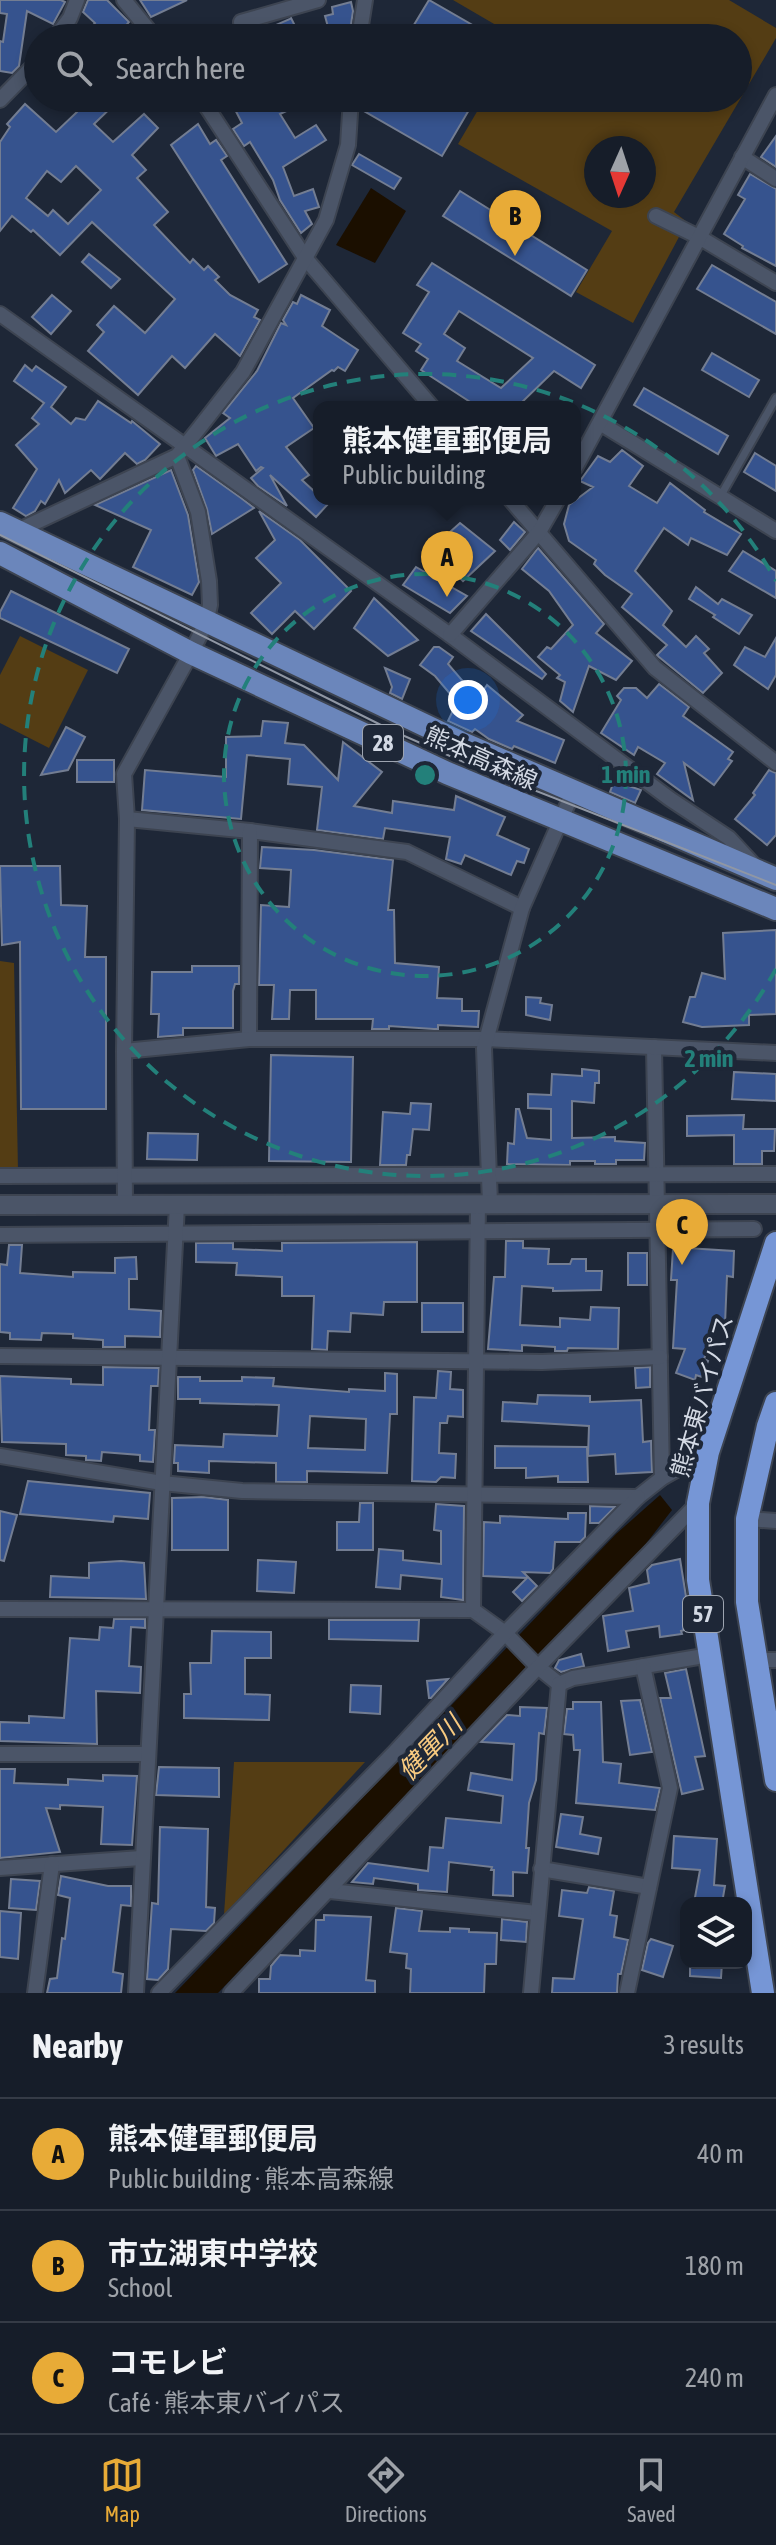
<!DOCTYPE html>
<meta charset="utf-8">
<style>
:root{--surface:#161d29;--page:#1f2631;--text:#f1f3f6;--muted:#9ea2a8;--line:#353b46;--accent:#e8ab37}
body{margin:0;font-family:"Asap Condensed","Noto Sans JP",sans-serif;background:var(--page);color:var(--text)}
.controls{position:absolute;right:24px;bottom:24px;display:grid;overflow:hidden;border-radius:16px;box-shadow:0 4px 12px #0003}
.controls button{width:72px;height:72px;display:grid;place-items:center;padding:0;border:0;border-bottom:2px solid var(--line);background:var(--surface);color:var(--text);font:40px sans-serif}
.compass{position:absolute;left:584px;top:136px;width:72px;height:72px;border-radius:50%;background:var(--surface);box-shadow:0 4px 12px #0003;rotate:183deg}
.you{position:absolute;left:468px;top:700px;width:28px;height:28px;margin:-20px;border:6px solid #fff;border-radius:50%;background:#1a73e8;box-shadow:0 0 0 12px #1a73e833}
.badge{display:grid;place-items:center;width:52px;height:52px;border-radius:50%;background:var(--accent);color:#111;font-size:26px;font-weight:700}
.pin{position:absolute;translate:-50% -66px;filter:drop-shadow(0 2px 4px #0008)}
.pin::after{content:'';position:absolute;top:42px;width:28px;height:24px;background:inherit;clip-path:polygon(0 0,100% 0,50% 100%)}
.popup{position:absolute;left:313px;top:401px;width:268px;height:104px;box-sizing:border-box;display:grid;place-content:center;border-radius:16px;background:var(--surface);filter:drop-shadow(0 2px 6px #0005);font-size:26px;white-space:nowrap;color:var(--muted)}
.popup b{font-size:30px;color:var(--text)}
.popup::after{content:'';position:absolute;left:50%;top:100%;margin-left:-16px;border:16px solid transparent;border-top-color:var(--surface)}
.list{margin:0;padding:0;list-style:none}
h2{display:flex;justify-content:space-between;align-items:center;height:104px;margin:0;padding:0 32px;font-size:34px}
h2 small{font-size:26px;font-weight:400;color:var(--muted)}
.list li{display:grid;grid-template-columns:52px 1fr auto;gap:24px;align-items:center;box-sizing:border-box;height:112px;padding:0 32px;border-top:2px solid var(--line)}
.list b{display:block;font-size:30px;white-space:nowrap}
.list p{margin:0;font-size:26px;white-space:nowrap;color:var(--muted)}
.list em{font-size:26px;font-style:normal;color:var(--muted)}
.icon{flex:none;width:44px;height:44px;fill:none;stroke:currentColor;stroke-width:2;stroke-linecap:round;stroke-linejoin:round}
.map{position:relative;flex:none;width:776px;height:1993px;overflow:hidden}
.search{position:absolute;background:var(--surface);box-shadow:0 4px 12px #0003;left:24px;right:24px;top:24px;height:88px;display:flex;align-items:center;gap:20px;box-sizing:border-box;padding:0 28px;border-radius:44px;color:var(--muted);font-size:30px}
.sheet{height:440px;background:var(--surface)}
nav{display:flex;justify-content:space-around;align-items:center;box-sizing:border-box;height:112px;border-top:2px solid var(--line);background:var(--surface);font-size:22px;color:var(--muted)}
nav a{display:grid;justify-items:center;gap:4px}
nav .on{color:var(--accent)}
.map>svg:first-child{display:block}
.green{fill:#543d14;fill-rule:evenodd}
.water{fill:#1b0f00}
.building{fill:#36538e;stroke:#737d92;stroke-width:2;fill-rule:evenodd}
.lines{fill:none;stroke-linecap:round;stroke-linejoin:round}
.service-casing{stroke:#3d4451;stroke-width:11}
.minor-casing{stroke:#3d4451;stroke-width:18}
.tertiary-casing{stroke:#3d4451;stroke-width:22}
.primary-casing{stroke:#3d4451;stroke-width:26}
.trunk-casing{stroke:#3d4451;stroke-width:26}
.service{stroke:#4b5568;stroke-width:7}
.minor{stroke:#4b5568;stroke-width:14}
.tertiary{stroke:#4b5568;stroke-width:18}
.primary{stroke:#6b86bb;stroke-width:22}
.trunk{stroke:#7696d6;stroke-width:22}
.tram{stroke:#9097a4;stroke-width:2}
.ring{fill:none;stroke:#23807a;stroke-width:4;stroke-dasharray:14 10}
.labels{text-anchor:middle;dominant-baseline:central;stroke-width:8;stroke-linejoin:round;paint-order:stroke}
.shield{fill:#1e2737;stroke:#9da4b0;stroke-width:2}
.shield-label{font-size:22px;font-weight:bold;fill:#d3d9e4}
.street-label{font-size:24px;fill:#d3d9e4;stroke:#1e2737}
.water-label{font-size:26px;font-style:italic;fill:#f8ca80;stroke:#1e2737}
.centre{fill:#23807a;stroke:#1e2737;stroke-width:4}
.ring-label{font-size:24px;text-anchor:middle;font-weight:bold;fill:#23807a;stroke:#1e2737;stroke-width:8;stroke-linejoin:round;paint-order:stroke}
</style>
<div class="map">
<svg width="776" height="1993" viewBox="0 0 776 1993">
<rect width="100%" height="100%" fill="#1e2737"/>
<!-- green -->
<g class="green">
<path d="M453,0H729L776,28V38L674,212L687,222L633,323L576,292L612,231L458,144L485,98H738V38H518ZM596,148H644V196H596Z"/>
<polygon points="20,636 88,670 49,748 0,723 0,675"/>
<polygon points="0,961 14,963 18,1170 0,1170"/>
<polygon points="234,1762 365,1762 224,1915"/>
</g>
<!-- water -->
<g class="water">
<polygon points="371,188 406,211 375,263 336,245"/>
<polygon points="660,1495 672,1510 638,1554 218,1993 175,1993 616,1534"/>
</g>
<!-- building -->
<g class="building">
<polygon points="0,0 61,0 65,2 53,24 27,11 19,66 12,73 0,71 0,41 3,42 7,14 0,13"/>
<polygon points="88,0 107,0 129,22 115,38 82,38 95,23 83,12"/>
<polygon points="140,0 187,0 151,17"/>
<polygon points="429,0 495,38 406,38"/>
<polygon points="351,2 353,11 349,38 331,38 325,16 333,14 332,7"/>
<polygon points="291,18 301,38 246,38 290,19"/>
<path d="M63,98H121L94,124L113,142L144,114L158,128L132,155L146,170L137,178L168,212L154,225L190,263L193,259L204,270L208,266L219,277L215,280L230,295L258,310L254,317L260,320L240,356L215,334L185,368L172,356L138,395L88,351L104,332L97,325L114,306L145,333L175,299L92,222L60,255L33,230L31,232L12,216L0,231V142L10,127L7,124L25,104L56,132L78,111ZM76,166L101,190L68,224L53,210L48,216L26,198L47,171L61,182Z"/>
<polygon points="229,98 314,98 280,114 295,138 316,125 326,140 283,167 294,196 313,189 319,207 305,211 312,224 301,233 280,200 273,180 250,142 244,146 233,129 242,123"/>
<polygon points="371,98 476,98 442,156 364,111"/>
<polygon points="198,124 210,144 216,140 227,156 221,160 287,264 259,282 171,145"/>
<polygon points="776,136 776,167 761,157"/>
<polygon points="359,154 401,178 394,189 352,165"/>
<polygon points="750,174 776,189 776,266 742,248 743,246 724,234 745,199 738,195"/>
<polygon points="460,191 587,270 571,296 443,216"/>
<polygon points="89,254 120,279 111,288 82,262"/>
<path d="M432,263L595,365L581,388L554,371L517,407H478L421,370L428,359L416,351L421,344L403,333L429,292L417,285ZM459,311L533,358L501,388L457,361L465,348L444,334Z"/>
<polygon points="712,265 776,302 776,334 697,289"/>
<polygon points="52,295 71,311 51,334 32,317"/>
<polygon points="301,295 330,310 322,326 358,350 345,371 338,367 334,371 332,370 293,398 314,428 286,447 309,475 302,480 328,504 316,517 270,475 287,506 258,486 251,478 263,468 261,467 256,471 238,444 216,456 205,438 230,418 223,413 257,371 281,323 286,325 283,320 293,302 297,304"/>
<polygon points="712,353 759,380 749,397 702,370"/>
<polygon points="25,365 32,371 36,366 66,387 51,407 71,424 76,418 85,420 98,401 131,423 132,421 160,444 145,460 137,464 125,453 100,479 91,470 65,493 59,480 45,504 41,501 35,511 26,516 13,508 37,469 16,445 39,424 32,418 44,403 14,381"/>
<polygon points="644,388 728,436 718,454 634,405"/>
<polygon points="622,450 643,466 629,486 657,503 670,483 705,510 704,512 741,534 727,555 691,538 688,545 664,528 635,571 672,611 663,625 686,647 696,636 709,649 704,653 722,673 703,693 659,657 657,655 667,645 622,607 632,594 605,575 594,564 596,560 569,541 564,524 569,505 593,487 580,481 598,456 610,462"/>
<polygon points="755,453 776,466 776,491 744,472"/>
<polygon points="196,466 241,498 254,508 212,534 207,509 193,470"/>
<polygon points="171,470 188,515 199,582 192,595 133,567 151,530 95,505"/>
<polygon points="259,511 300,540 351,591 314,629 295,611 272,634 251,613 281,583 256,558 275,540"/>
<polygon points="514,522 525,532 510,550 500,540"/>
<polygon points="460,523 495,551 463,581 431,549"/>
<polygon points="538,548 604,624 596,633 632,661 616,680 589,666 573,712 560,701 565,682 557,678 560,675 538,657 547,647 551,649 573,625 549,591 522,569"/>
<polygon points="743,551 776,571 776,598 729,571"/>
<polygon points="416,567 467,596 450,613 403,585"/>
<polygon points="696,587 718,604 722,599 752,615 739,634 713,617 715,615 689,599"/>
<polygon points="11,591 129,649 117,673 0,618 0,612"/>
<polygon points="374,598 418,640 388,656 354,628"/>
<polygon points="486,614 546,674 542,679 471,631"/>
<polygon points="776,638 776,675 768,689 734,665 745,647 765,657"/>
<polygon points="434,647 439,647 453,657 448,664 466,685 469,683 474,689 478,686 483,691 487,685 523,715 517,721 564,740 555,763 514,746 512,749 489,739 475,729 472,732 448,721 457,702 435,676 420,665"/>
<polygon points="385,668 410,679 402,699 390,693 392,687"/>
<polygon points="659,684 689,707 683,716 733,752 728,759 732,761 714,785 684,763 693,800 657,774 665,763 638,747 634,755 601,733 621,700 617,696 624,688 636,688 647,698"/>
<polygon points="263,721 288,723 285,743 304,745 338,780 343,742 382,772 354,806 392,813 393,801 454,810 456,796 505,817 497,835 529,849 524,863 517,861 511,875 465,855 461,864 446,859 450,837 385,828 383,839 317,830 322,787 288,784 290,759 247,755 241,819 142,810 145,770 226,777 226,737 261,736"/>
<polygon points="66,727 85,737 68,770 41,775"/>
<rect x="77" y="760" width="37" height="22"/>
<polygon points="769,770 776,773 776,835 767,845 735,819 755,795 753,793"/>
<polygon points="614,781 641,790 635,803 610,792"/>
<polygon points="262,847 314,850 393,860 388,910 394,910 395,963 439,967 437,998 462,999 462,1011 479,1011 478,1027 438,1025 438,1029 434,1029 389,1026 389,1029 372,1029 373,1019 316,1019 316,990 290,990 289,1019 272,1019 274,985 259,985 261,905 289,907 291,870 260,868"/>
<polygon points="0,866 60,866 61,905 87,906 85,957 106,957 106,1109 21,1109 20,942 2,945"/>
<polygon points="776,930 776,1014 749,1015 749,1025 702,1027 683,1022 690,997 695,997 702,973 725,979 723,933"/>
<polygon points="192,966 239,966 239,984 235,984 233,991 233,1028 183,1028 183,1035 158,1037 159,1014 151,1014 152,972 192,972"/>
<polygon points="526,997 541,998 540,1003 552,1005 550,1020 526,1015"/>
<polygon points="271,1055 353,1057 351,1162 269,1161"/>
<polygon points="582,1069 599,1071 599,1083 595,1083 594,1103 572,1101 572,1138 615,1137 615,1141 645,1143 644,1160 616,1160 616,1164 595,1164 595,1161 570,1161 570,1165 507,1164 508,1143 514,1144 516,1109 519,1109 527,1138 551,1140 551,1109 528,1108 528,1094 551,1095 552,1074 582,1076"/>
<polygon points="734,1072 776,1074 776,1101 732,1099"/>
<polygon points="411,1103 431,1104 429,1130 413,1129 410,1155 407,1155 406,1165 380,1165 383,1112 410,1114"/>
<polygon points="744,1115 743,1129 775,1129 774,1151 762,1151 762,1164 734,1164 734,1135 687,1136 687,1116"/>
<polygon points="148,1133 198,1134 197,1160 147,1159"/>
<polygon points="506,1241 523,1241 523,1248 549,1249 548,1264 570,1264 572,1259 586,1259 586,1271 602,1271 601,1290 553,1291 553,1288 522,1286 520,1325 560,1327 560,1318 590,1320 591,1307 619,1308 618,1349 568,1348 567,1351 555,1351 555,1347 522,1345 522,1351 488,1349 494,1277 505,1277"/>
<polygon points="417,1242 417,1302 384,1302 383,1315 351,1313 350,1332 328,1331 327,1350 312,1349 314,1296 282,1296 282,1277 236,1275 237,1263 196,1262 196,1243 233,1243 233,1249 282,1251 282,1243"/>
<polygon points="9,1245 22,1245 20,1273 73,1277 73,1272 115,1273 115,1258 136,1257 137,1279 129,1279 129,1309 161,1311 160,1337 125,1336 125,1347 103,1347 103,1340 73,1338 73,1334 42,1333 41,1340 10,1339 10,1333 0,1332 0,1264 7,1265"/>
<polygon points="686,1248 734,1251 733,1277 727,1276 725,1324 717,1323 704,1359 708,1361 702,1377 696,1375 695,1380 676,1373 685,1349 673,1348 677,1280 671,1280 673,1249"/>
<rect x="628" y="1253" width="19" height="32"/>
<rect x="422" y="1303" width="41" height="29"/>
<polygon points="103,1367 159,1368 158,1386 151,1386 149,1430 155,1430 153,1462 140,1461 140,1455 102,1452 101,1461 86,1460 86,1456 66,1455 66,1444 2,1442 0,1376 71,1379 71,1384 103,1385"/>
<polygon points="650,1367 650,1387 636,1388 635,1368"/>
<polygon points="438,1371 451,1372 450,1389 463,1390 463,1417 448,1416 447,1423 440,1423 439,1453 456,1454 455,1478 441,1477 436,1482 412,1481 414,1397 436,1398"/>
<path d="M385,1373L397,1374V1414H390L387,1473L307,1471V1482H276V1463L209,1461V1473L178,1471V1463H174L175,1445L223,1447L224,1434L277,1436L279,1405L200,1403V1399H178V1377H200V1381H242V1377L274,1378L273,1386L349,1392V1389L385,1391ZM310,1416L366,1419L365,1450L308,1448Z"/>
<polygon points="538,1395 590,1396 590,1402 641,1400 643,1442 651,1441 652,1472 616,1474 615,1454 588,1456 589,1426 502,1421 503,1402 537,1404"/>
<polygon points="495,1446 587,1447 588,1482 558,1482 558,1476 526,1478 526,1468 495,1468"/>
<polygon points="28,1481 150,1493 148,1519 114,1516 113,1522 20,1514"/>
<polygon points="204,1497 228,1500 228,1550 172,1550 172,1498"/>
<polygon points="360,1503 373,1503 373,1550 337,1550 337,1522 359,1522"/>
<polygon points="436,1504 464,1506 463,1600 441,1597 442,1579 401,1575 400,1589 376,1587 379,1549 403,1551 403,1560 441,1564 441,1531 434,1530"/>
<polygon points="590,1506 615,1507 599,1523 590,1523"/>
<polygon points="0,1511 17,1515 4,1561 0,1560"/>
<polygon points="568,1513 586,1513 585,1537 580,1542 555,1542 553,1569 550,1573 523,1572 537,1586 522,1601 513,1592 527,1578 483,1576 484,1522 500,1523 500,1516 568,1519"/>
<polygon points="680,1559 691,1628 681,1631 682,1634 660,1637 659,1626 626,1631 629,1647 608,1651 603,1616 633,1611 629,1588 649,1583 647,1570 652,1565"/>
<polygon points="258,1560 296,1562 294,1593 257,1591"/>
<polygon points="121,1561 144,1563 146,1599 50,1597 51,1576 89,1578 89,1563"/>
<polygon points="114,1619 145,1619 145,1628 131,1627 129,1666 141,1667 140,1693 96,1691 97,1744 0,1741 0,1722 29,1723 29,1716 64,1718 70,1638 99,1640 100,1627 113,1628"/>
<polygon points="329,1620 419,1620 418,1641 329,1639"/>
<polygon points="212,1631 271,1632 271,1658 245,1658 245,1694 270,1695 269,1720 184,1718 184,1694 191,1694 190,1663 211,1663"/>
<polygon points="581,1654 584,1666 561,1672 555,1668 559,1660"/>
<polygon points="686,1669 705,1756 695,1757 703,1789 682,1794 660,1698 671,1698 665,1673"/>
<polygon points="448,1679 431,1698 429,1698 427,1681"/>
<polygon points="351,1685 381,1686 380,1714 350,1712"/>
<polygon points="640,1700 652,1752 630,1755 621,1701"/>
<polygon points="573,1702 601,1702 603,1762 621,1764 619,1783 660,1788 655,1810 576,1803 580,1750 574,1750 573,1735 564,1734 567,1709 573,1709"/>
<polygon points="520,1707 547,1708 544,1734 539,1733 536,1780 529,1803 526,1848 529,1848 527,1873 513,1872 513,1896 493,1895 494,1870 491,1870 492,1867 449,1862 447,1892 418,1890 418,1884 374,1878 373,1884 352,1882 368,1863 428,1871 430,1847 443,1848 446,1818 501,1823 503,1796 468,1790 471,1773 512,1780 514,1744 481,1742 507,1715 520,1716"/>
<polygon points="159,1767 219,1768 219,1797 156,1795"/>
<polygon points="0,1769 15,1769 14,1783 68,1785 68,1779 103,1781 103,1775 137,1776 132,1845 101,1844 103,1807 60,1805 60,1809 46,1808 60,1852 0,1858"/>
<polygon points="561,1814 583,1817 580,1834 601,1838 598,1854 556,1847"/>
<polygon points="160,1827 208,1829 206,1907 215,1908 214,1923 206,1931 171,1929 168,1969 158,1980 147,1979 152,1903 158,1904"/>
<polygon points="674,1836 717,1839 714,1885 725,1886 722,1903 694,1903 700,1870 672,1868"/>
<polygon points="61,1876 108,1886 131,1886 131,1906 121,1905 113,1972 123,1974 121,1993 47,1993 50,1979 57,1978 62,1938 65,1939 70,1898 58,1895"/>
<polygon points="11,1879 40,1881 36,1910 9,1908"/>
<polygon points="589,1887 614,1891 610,1915 617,1916 614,1937 628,1940 621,1974 618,1974 617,1993 552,1993 553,1978 574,1979 583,1919 559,1916 562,1890 587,1893"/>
<polygon points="396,1908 422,1911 419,1931 450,1932 450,1928 469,1929 469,1932 497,1933 496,1964 485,1964 484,1993 410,1993 411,1969 406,1968 407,1954 390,1952"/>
<polygon points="0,1911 21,1913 18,1959 0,1957"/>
<polygon points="324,1915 371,1917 366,1980 375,1981 375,1993 259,1993 259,1979 270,1979 271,1966 280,1955 300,1956 300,1950 315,1951 316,1920 324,1920"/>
<polygon points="502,1919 527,1922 526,1942 501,1940"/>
<polygon points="651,1939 673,1946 663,1977 642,1970 648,1943"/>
<polygon points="690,1963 722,1963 721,1978 690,1976"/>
</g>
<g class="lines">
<!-- service casing -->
<g class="service-casing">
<polyline id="service" points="720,497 776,398"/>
</g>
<!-- minor casing -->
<g class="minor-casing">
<g id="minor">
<polyline points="124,0 155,38"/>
<polyline points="241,22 318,0"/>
<polyline points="55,38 70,18 77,0"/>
<polyline points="359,38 365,0"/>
<polyline points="201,98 306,259 432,407"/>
<polyline points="0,100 38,61"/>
<polyline points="742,157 776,179"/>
<polyline points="656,216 699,237 776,283"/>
<polyline points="0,314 450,635 670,799 729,838 754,865"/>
<polyline points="600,423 776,531"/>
<polyline points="575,468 776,95"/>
<polyline points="510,499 655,668 776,763"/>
<polyline points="17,531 177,456 200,427 243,372 326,220 348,145 351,98"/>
<polyline points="450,635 539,532 558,499"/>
<polyline points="127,819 250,831 407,852 522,908"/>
<polyline points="249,1039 250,831"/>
<polyline points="654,1047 662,1478"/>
<polyline points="124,1051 249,1039 486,1039 776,1053"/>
<polyline points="0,1176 776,1174"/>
<polyline points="490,1203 484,1048 522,908 573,792"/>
<polyline points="125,1204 124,1051 127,819 124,774 191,653 206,623 210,605 209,581 198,512 177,456"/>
<polyline points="0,1235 754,1229"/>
<polyline points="0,1356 542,1362 660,1357"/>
<polyline points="0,1456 162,1483 242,1491 638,1497 662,1478 708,1452"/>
<polyline points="747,1519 776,1521"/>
<polyline points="0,1609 473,1610 505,1633 538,1667 559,1684"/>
<polyline points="473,1610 478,1203"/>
<polyline points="758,1660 776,1660"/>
<polyline points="559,1684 573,1678 710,1655"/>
<polyline points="0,1754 148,1754"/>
<polyline points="0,1868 141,1858"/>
<polyline points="541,1869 649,1887"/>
<polyline points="330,1891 537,1913"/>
<polyline points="35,1993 52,1864"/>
<polyline points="136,1993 177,1205"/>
<polyline points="159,1993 393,1754 505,1633 638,1497"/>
<polyline points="231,1993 538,1667 698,1503"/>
<polyline points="531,1993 559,1684"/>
<polyline points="627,1993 670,1788 643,1666"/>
</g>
</g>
<!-- tertiary casing -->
<g class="tertiary-casing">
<polyline id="tertiary" points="0,1205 776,1204"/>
</g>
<!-- primary casing -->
<g class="primary-casing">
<g id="primary">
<polyline points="0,523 460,742 776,879"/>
<polyline points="0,553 191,653 447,773 776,909"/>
</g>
</g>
<!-- trunk casing -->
<g class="trunk-casing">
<g id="trunk">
<polyline points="776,1403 768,1426 747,1519 747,1602 776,1780"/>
<polyline points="763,1993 698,1580 698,1503 708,1452 776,1243"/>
</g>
</g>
<!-- service -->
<use href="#service" class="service"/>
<!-- minor -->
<use href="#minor" class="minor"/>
<!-- tertiary -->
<use href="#tertiary" class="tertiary"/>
<!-- primary -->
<use href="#primary" class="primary"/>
<!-- trunk -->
<use href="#trunk" class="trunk"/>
<!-- tram -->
<polyline class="tram" points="0,535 393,731 475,767 776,885"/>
</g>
<!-- distance rings -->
<g class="ring">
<circle cx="425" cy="775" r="201"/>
<path d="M776 969A401 401 0 1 1 776 581"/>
</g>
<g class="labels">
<!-- shield labels -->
<g class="shield">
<rect x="363" y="725" width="40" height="36" rx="6"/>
<rect x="683" y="1596" width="40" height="36" rx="6"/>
</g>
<g class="shield-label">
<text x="383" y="743">28</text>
<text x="703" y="1614">57</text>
</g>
<!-- street labels -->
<g class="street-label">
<text transform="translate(481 758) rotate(24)">熊本高森線</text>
<text transform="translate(702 1396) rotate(-74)">熊本東バイパス</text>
</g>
<!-- water labels -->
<g class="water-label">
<text transform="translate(430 1748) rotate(-46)">健軍川</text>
</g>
</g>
<circle cx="425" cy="775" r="12" class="centre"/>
<g class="ring-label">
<text x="626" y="783">1 min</text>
<text x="709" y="1067">2 min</text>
</g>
</svg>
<div class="controls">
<button><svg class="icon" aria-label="layers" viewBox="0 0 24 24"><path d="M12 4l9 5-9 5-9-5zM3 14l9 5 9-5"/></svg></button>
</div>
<svg class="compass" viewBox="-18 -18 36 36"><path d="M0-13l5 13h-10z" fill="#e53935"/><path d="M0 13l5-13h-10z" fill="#9ea2a8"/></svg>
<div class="you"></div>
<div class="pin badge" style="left:447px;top:597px">A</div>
<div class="popup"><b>熊本健軍郵便局</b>Public building</div>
<div class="pin badge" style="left:515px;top:256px">B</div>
<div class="pin badge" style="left:682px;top:1265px">C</div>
<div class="search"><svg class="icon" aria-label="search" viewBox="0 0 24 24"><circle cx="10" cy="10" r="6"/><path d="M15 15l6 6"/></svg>Search here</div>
</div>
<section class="sheet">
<h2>Nearby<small>3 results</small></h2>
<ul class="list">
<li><span class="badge">A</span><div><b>熊本健軍郵便局</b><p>Public building · 熊本高森線</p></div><em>40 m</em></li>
<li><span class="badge">B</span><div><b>市立湖東中学校</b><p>School</p></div><em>180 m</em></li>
<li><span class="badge">C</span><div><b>コモレビ</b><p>Café · 熊本東バイパス</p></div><em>240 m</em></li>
</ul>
</section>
<nav>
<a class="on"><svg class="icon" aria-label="map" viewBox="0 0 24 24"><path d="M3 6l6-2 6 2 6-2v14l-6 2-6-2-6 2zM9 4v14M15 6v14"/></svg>Map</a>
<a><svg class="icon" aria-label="directions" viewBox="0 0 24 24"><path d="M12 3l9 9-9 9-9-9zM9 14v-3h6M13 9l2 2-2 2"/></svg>Directions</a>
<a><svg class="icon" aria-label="saved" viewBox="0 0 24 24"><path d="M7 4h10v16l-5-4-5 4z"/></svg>Saved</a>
</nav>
